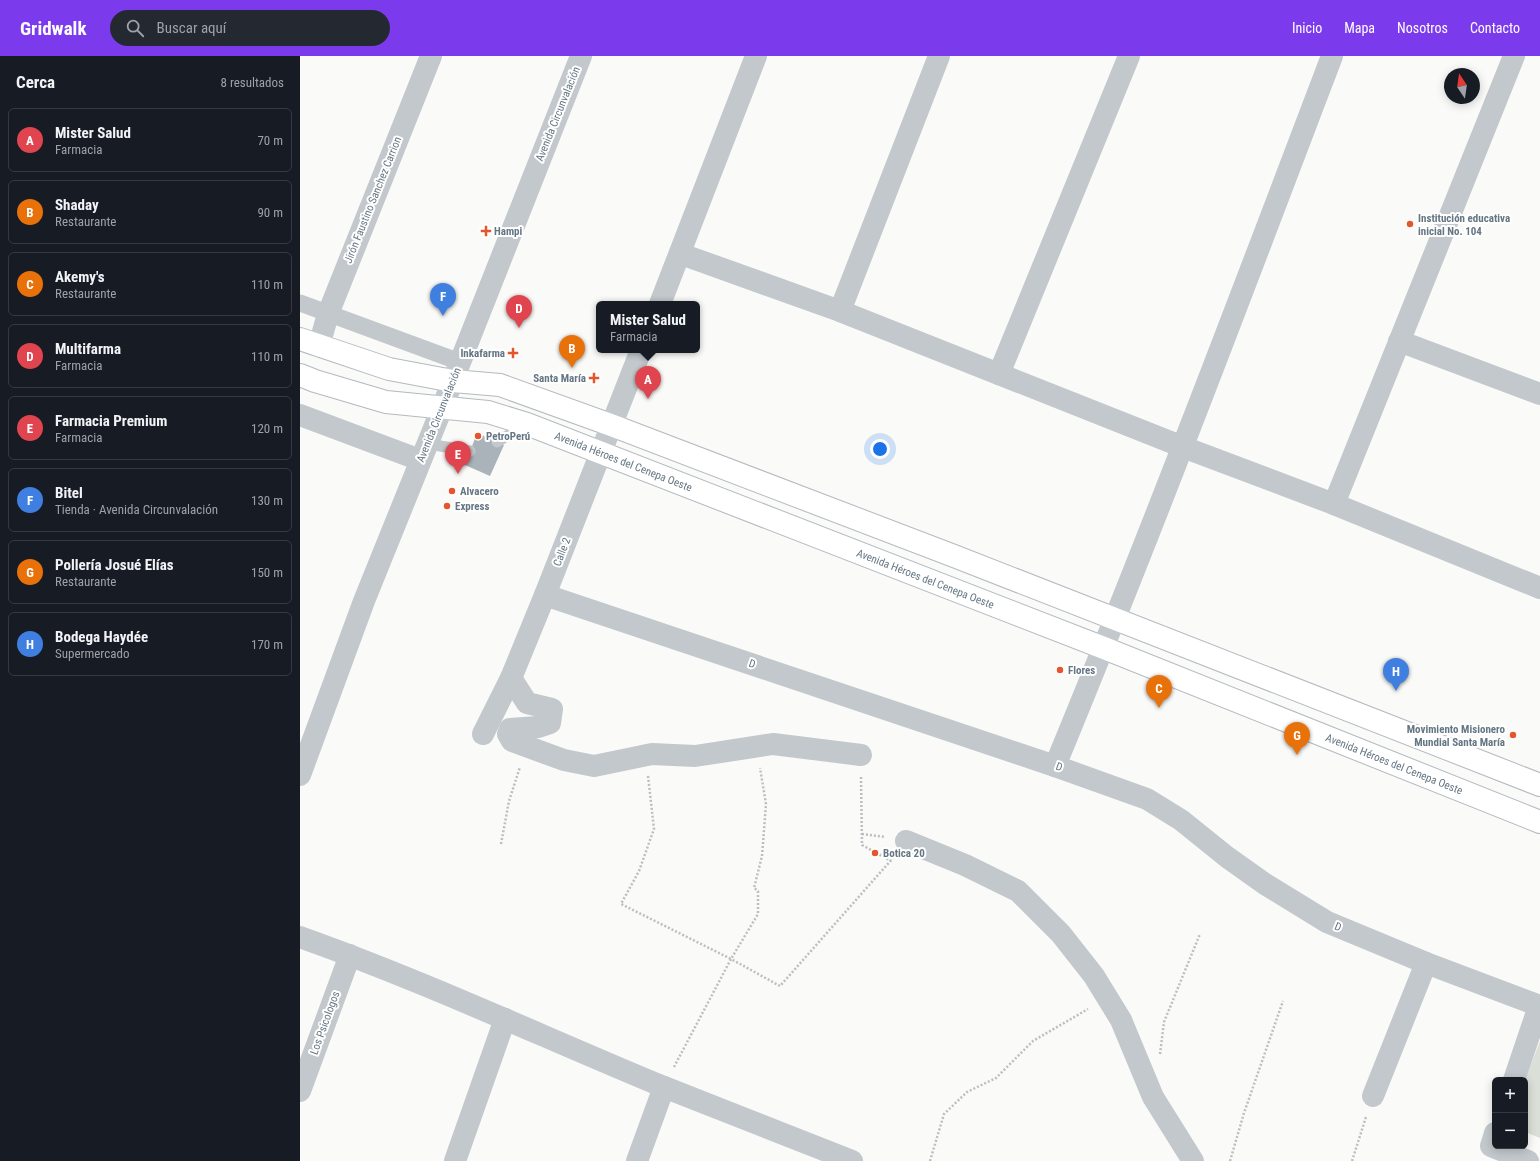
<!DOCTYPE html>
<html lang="es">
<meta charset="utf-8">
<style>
:root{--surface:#171b24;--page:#242831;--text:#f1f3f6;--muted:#9ea1a6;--line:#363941;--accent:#7c3aed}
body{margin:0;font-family:"Roboto Condensed",sans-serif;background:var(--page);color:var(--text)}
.controls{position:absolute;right:12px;bottom:12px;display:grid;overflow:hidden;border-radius:6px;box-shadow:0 2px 10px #0003}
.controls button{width:36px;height:36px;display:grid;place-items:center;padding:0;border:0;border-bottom:1px solid var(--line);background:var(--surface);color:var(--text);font:20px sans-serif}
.compass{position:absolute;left:1144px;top:12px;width:36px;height:36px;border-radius:50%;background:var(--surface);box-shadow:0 2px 10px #0003;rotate:347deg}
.you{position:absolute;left:580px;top:393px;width:14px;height:14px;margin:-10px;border:3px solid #fff;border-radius:50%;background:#1a73e8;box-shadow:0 0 0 6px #1a73e833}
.badge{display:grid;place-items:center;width:26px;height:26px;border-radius:50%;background:var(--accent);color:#fff;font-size:13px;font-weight:700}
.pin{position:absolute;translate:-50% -33px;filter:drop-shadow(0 1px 2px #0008)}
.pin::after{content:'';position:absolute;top:21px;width:14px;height:12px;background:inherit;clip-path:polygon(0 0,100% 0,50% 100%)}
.popup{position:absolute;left:296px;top:245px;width:104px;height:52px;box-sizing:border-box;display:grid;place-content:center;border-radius:6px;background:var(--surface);filter:drop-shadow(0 1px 3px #0005);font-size:13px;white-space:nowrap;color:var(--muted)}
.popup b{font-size:15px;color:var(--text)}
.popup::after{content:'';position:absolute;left:50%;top:100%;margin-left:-8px;border:8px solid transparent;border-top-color:var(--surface)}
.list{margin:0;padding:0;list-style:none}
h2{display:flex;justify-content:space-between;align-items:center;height:52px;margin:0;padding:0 16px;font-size:17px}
h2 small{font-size:13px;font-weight:400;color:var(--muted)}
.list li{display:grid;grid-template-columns:26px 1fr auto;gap:12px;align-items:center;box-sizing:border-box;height:64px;margin:0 8px 8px;padding:0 8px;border:1px solid var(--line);border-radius:6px}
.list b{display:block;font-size:15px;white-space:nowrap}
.list p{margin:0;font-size:13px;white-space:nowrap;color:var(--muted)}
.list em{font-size:13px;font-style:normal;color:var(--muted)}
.icon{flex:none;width:22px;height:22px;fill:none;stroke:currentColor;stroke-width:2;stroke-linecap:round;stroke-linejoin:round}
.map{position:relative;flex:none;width:1240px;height:1105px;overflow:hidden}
header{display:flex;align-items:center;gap:24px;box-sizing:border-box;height:56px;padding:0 20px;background:var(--accent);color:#fff}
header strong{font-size:19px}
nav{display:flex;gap:22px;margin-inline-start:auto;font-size:14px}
.search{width:280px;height:36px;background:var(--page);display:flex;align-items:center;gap:10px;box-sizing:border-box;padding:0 14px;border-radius:22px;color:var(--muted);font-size:15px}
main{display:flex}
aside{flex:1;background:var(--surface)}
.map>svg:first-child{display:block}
.green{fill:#dadfd7}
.building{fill:#aab3b9}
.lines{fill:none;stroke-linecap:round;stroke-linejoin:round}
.secondary-casing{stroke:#b3babf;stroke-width:24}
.path{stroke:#bbbfc2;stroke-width:2.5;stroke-dasharray:2 2;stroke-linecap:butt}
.service{stroke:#c3c8cc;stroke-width:11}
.pedestrian{stroke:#c3c8cc;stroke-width:17}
.minor{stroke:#c3c8cc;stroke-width:22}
.tertiary{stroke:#c3c8cc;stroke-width:22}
.secondary{stroke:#fff;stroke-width:22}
.poi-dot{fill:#e4572e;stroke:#fff;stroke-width:1.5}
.labels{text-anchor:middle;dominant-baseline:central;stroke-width:4;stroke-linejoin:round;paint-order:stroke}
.street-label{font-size:11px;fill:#657683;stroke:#fff}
.poi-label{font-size:11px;font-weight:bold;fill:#657683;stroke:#fff;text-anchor:start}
</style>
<header>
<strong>Gridwalk</strong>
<div class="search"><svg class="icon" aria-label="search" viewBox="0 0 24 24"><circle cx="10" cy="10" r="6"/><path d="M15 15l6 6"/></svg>Buscar aquí</div>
<nav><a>Inicio</a><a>Mapa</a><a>Nosotros</a><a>Contacto</a></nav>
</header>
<main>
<aside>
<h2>Cerca<small>8 resultados</small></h2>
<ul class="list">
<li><span class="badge" style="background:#e0444e">A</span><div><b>Mister Salud</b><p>Farmacia</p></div><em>70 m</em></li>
<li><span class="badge" style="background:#e8710a">B</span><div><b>Shaday</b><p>Restaurante</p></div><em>90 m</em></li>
<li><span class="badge" style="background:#e8710a">C</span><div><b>Akemy's</b><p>Restaurante</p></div><em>110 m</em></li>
<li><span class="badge" style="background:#e0444e">D</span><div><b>Multifarma</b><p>Farmacia</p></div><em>110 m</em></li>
<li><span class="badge" style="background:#e0444e">E</span><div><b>Farmacia Premium</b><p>Farmacia</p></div><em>120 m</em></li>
<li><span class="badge" style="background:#3f7fe0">F</span><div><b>Bitel</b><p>Tienda · Avenida Circunvalación</p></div><em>130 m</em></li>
<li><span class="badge" style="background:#e8710a">G</span><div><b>Pollería Josué Elías</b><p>Restaurante</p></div><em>150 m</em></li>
<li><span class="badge" style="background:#3f7fe0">H</span><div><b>Bodega Haydée</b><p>Supermercado</p></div><em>170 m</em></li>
</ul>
</aside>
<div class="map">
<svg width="1240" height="1105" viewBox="0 0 1240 1105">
<rect width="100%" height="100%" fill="#fafaf8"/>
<!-- green -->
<polygon class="green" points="1240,985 1240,1082 1225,1076 1225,1024"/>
<!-- building -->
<polygon class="building" points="177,377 204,389 190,420 165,409"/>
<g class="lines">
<!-- secondary casing -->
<g class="secondary-casing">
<g id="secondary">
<polyline points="0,283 89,313 153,325 200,329 311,369 654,500 1240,729"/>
<path id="s1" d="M0,319L15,325L86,346L188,356L227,368L804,592L1240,766"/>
</g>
</g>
<!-- path -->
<g class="path">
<polyline points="348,720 354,773 339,815 321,848 431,903 458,858 458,835 454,832 462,800 466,748 460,712"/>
<polyline points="561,721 562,789 591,805"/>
<polyline points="562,778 585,781"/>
<polyline points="201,788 209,745 220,711"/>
<polyline points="860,998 864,966 900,878"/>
<polyline points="374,1011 431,903 480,930 593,802"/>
<polyline points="630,1105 644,1058 667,1036 696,1022 733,985 788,953"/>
<polyline points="930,1105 944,1057 983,945"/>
<polyline points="1052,1105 1066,1061"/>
</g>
<!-- service -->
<g class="service">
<polyline points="197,386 227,368"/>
<polyline points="128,388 170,395"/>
</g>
<!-- pedestrian -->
<polyline class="pedestrian" points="0,247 160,306"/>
<!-- minor -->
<g class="minor">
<polyline points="381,198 540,255 883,391 1034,448 1240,532"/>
<polyline points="360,248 456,0"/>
<polyline points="540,255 639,0"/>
<polyline points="1099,285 1240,338"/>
<polyline points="19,290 28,258 131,0"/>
<polyline points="699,318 829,0"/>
<polyline points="0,359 120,404"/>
<polyline points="1034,448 1214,0"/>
<polyline points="245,539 755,710 847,743 881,764 927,801 965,828 1027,866 1126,907 1240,950"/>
<polyline points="211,622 227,647 252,653 250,667 238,671 210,673 208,678 212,685 264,704 294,710 352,698 395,700 473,688 561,699"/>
<polyline points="183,678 211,622 245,539 341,294"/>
<path d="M755,710C852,475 942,237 1032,0"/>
<polyline points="606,785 665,809 718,835 761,878 794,920 821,964 853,1041 893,1105"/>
<path d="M0,881C124,925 243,981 364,1031C426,1056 490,1080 552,1105"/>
<polyline points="1214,1024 1239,950"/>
<polyline points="0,1035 50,899"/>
<polyline points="1073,1040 1126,907"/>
<polyline points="1195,1077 1191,1090 1228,1105"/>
<polyline points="155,1105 205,963"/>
<polyline points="337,1105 364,1031"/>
</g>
<!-- tertiary -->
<polyline class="tertiary" points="0,719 64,545 142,352 281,0"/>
<!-- secondary -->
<use href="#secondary" class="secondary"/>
</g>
<!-- markers -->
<g class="poi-dot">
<circle cx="1110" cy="168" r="4"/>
<path d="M184 169h4v4h4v4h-4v4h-4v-4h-4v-4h4z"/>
<path d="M211 291h4v4h4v4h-4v4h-4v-4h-4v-4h4z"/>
<path d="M292 316h4v4h4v4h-4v4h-4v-4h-4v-4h4z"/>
<circle cx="178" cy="380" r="4"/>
<circle cx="152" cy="435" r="4"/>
<circle cx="147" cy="450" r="4"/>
<circle cx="760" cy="614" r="4"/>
<circle cx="1213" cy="679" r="4"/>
<circle cx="575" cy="797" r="4"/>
</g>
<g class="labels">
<!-- street labels -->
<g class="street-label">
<text transform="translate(258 58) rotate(-68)">Avenida Circunvalación</text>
<text transform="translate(73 144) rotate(-68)">Jirón Faustino Sanchez Carrion</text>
<text transform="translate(139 359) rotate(-68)">Avenida Circunvalación</text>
<text stroke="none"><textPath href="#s1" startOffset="337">Avenida Héroes del Cenepa Oeste</textPath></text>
<text transform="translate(262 496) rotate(-69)">Calle 2</text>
<text stroke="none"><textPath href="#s1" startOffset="661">Avenida Héroes del Cenepa Oeste</textPath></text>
<text transform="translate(452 608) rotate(19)">D</text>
<text stroke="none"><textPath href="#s1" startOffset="1165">Avenida Héroes del Cenepa Oeste</textPath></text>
<text transform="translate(759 711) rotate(19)">D</text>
<text transform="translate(1038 871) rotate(22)">D</text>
<text transform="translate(25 967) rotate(-70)">Los Psicologos</text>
</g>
<!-- poi labels -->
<g class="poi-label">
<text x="1118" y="162">Institución educativa<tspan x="1118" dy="13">inicial No. 104</tspan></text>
<text x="194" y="175">Hampi</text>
<text x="205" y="297" text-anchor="end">Inkafarma</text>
<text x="286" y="322" text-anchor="end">Santa María</text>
<text x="186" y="380">PetroPerú</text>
<text x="160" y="435">Alvacero</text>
<text x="155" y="450">Express</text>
<text x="768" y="614">Flores</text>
<text x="1205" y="673" text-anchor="end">Movimiento Misionero<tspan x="1205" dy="13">Mundial Santa María</tspan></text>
<text x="583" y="797">Botica 20</text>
</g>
</g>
</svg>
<div class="controls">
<button>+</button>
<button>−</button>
</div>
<svg class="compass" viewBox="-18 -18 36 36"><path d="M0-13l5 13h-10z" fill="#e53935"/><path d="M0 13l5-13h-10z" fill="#9ea1a6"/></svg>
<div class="you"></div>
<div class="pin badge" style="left:348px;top:343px;background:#e0444e">A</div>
<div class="popup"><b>Mister Salud</b>Farmacia</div>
<div class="pin badge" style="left:272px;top:312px;background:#e8710a">B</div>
<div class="pin badge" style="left:859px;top:652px;background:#e8710a">C</div>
<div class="pin badge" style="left:219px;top:272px;background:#e0444e">D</div>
<div class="pin badge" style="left:158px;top:418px;background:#e0444e">E</div>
<div class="pin badge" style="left:143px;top:260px;background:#3f7fe0">F</div>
<div class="pin badge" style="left:997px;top:699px;background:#e8710a">G</div>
<div class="pin badge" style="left:1096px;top:635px;background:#3f7fe0">H</div>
</div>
</main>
